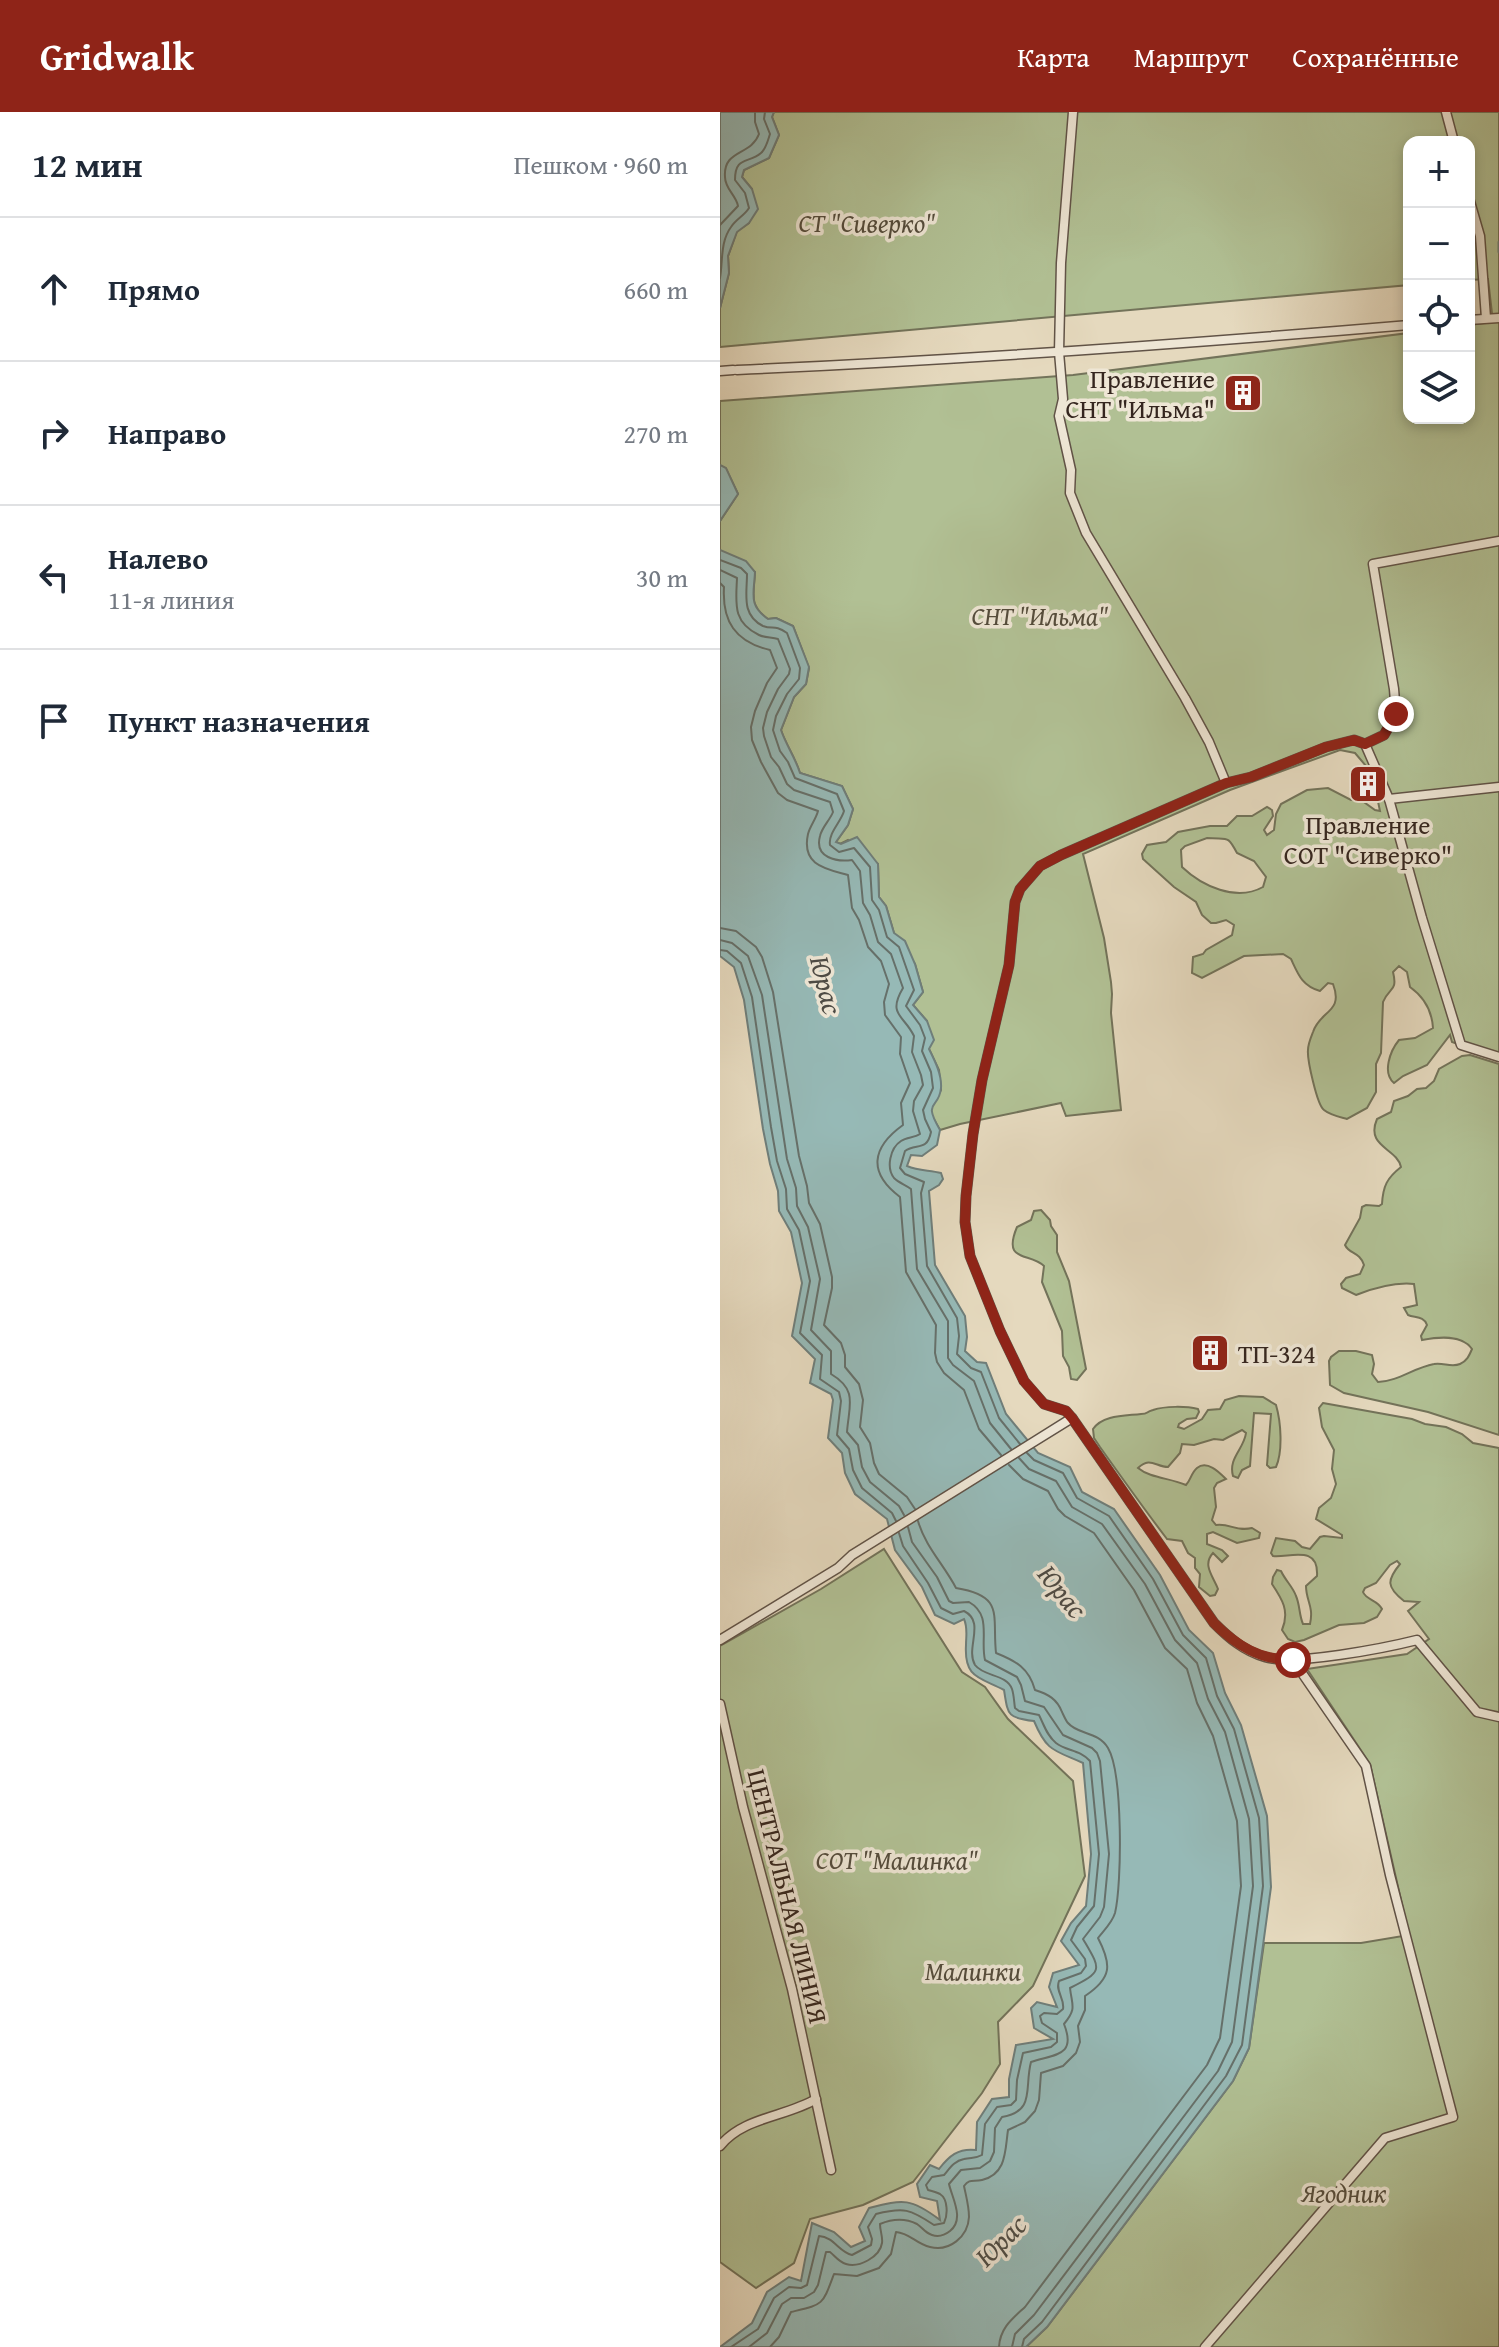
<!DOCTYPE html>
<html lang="ru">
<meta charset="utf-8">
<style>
:root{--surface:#fff;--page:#f2f2f3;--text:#1f2937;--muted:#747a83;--line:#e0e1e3;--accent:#8f2418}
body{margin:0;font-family:"Gentium Book Plus",serif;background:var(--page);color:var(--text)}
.controls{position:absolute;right:24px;top:24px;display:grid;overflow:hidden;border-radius:16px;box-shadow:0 4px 12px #0003}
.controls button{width:72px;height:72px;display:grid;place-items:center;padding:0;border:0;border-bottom:2px solid var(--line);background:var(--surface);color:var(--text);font:40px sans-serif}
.stop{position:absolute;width:24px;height:24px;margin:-18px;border:6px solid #8f2418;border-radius:50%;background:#fff}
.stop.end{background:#8f2418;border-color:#fff;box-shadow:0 2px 8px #0008}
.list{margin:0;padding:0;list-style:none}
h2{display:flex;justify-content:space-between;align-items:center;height:104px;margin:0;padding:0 32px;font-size:34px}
h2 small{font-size:26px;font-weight:400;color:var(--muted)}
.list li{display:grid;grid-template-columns:52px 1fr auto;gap:24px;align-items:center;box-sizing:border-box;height:144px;padding:0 32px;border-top:2px solid var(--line)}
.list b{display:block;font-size:30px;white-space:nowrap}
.list p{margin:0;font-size:26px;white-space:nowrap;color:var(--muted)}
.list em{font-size:26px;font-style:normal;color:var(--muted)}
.icon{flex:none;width:44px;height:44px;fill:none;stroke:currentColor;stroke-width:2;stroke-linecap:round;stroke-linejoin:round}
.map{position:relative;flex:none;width:779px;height:2235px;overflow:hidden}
header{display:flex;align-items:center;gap:48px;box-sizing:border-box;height:112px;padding:0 40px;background:var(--accent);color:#fff}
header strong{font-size:38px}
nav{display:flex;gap:44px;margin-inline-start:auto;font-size:28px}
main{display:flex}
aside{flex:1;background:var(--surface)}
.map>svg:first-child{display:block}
.green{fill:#b1c094;stroke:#73735a;stroke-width:2;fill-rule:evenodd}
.water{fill:#96b9b6;stroke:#6f7e7a;stroke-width:2}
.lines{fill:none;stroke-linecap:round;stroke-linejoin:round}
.shore{stroke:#66706a;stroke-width:2}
.stream{stroke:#6f7e7a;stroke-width:3}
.minor-casing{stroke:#615347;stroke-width:11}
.minor{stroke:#eee6d5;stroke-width:8}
.route{stroke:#8f2418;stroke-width:10}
.labels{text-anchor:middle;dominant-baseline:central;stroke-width:7;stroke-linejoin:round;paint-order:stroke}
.park-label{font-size:26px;font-style:italic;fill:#544c3c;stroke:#eee6d5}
.poi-label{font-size:26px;fill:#35261f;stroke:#eee6d5;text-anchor:end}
.street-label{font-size:26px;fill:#35261f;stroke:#eee6d5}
.water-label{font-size:28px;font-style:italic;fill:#4d4b45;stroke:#eee6d5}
</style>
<header>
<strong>Gridwalk</strong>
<nav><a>Карта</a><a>Маршрут</a><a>Сохранённые</a></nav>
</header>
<main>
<aside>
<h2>12 мин<small>Пешком · 960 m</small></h2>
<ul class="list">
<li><svg class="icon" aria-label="ahead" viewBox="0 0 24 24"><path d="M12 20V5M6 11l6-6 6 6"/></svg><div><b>Прямо</b></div><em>660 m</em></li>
<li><svg class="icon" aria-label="right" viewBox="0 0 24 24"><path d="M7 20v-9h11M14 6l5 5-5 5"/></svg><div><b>Направо</b></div><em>270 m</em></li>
<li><svg class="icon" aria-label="left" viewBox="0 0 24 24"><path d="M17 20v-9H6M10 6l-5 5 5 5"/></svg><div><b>Налево</b><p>11-я линия</p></div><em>30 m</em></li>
<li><svg class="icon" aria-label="arrive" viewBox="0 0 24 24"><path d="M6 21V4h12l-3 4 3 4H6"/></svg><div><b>Пункт назначения</b></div></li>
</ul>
</aside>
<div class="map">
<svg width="779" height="2235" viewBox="0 0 779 2235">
<rect width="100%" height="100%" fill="#e5d9be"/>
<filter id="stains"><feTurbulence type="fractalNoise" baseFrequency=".0025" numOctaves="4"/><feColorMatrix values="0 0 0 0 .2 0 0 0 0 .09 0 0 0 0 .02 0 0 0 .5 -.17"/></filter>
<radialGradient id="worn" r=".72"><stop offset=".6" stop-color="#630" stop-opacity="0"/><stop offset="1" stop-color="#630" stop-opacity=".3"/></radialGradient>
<!-- green -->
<g class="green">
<path d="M54,0H779V947L732,930L730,923L707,953L683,964L674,971C662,961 670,939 679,928L695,926L713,916C712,900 704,885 690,875L687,860L679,854L673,860C678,880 669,875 663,890L661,941L656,952V980L647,996L627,1007C620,1005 610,1003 604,998C597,993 587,947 588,938C588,932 591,925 593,920C600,898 624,901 613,872L608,871L600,879C582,874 578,862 571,847L563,842L524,844L482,866L472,861L473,845L483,842L486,838L512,823L514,813L506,808L496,811H491L482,803L476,790L454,775L423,747L422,742L427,733L446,730L458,720L490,714H507L517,704H532L547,695L552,698L553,704L544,718L547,723L554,718L556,702L561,692L587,678L608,676L631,688H641L655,698L660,699L652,661L635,641L620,638L510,678L363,742L384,826L391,870L392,882L391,901L401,998L346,1004L341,991L240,1012L220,1018L212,1004L211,996L221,978L219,958L209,937L207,909L193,893L203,880L195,852L174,821L166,794L159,785L158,752L128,728L120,732L116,730L128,713L133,697L122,674L80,661C75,645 66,633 61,618L74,585L86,572L89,556L73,514L56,506L48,507C28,493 34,482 35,460L0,438V409L18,382L6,357L0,353V289L353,263L689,221V306H749V213L773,210L768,167L749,168V30H689V173L0,235V196L9,161L8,144L17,119L29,111L32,77L22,65L24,58L49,46L59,23L52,5ZM487,726C508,728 507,722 517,741L534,749L546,765L543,775C516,790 482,774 462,755L461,738L465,734Z"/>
<path d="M750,943L779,952V1323L708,1300L624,1281L610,1273L609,1249L611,1245L619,1239H636L652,1243L654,1252L652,1262L658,1270C679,1269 693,1256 714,1252C723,1250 731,1256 740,1252C747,1249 749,1244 752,1237C742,1222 718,1225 702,1228L701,1224L707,1213C704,1204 695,1206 688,1203L684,1196L697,1193L694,1172C675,1170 654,1176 636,1183L622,1176L621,1172L626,1166L640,1162L644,1153C640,1140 629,1142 625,1133L640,1106L642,1095L646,1093L659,1094L662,1092C663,1074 667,1066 681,1055C677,1036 645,1035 657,1007L671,1000L674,989L688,984L697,977L706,976L714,969L719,957L742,944Z"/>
<path d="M321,1098L330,1108L331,1114L337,1123V1140L349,1169L366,1257L357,1268L351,1267L349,1255L343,1244L342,1219L322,1170L324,1154C309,1140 282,1151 297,1115L311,1108L314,1099Z"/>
<path d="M519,1284L543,1285L556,1293C561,1310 563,1339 556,1355L550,1356L547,1353L551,1302L534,1301L530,1354L522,1358L518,1366L513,1364C508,1346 524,1337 526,1321L522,1318L503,1328L494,1327L474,1333L462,1332L460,1341L448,1355C436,1355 430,1344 418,1356C430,1366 450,1366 466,1373C471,1368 471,1361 477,1356C487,1348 499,1360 506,1367L497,1371L494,1376L496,1395L492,1408L496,1413C510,1411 516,1420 532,1416L540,1421L539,1426L517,1431L493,1420L487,1422V1432L502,1438L508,1444L502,1450L493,1441C482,1453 493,1464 498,1477L495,1483L490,1484L479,1475L480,1462L475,1456V1446L468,1441L462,1429L447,1427C424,1397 402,1366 380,1335L374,1326L373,1317C383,1303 404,1304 421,1302C429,1302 425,1300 433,1298C445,1294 466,1294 478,1297L479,1300L476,1306L467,1307L459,1312L458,1315L464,1317L482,1307L488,1298L500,1297L505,1288Z"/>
<path d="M603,1291L692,1307L705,1312L726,1315L742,1322L753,1331L779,1336V2235H306L327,2215L513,1969L529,1936L544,1831H641L689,1823L650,1652L587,1557L687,1542L709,1527L688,1499L699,1490L684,1489C666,1475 667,1468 680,1452L677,1449L670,1453L656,1471L645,1476L643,1480C646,1488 658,1488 662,1497L657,1505L644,1511L619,1513L584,1528L575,1530L568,1527L562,1518C570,1499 562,1487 552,1472L553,1465L557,1458L561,1459C565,1468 573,1475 576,1484C580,1493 579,1503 583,1512H590C594,1494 586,1489 586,1474L597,1464C599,1432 569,1446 553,1444L551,1441L556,1426L575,1429L582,1435L590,1437L600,1425L604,1424L622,1426V1423L596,1407L599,1396L611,1386L616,1372L612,1357L614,1338L602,1315L599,1296Z"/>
<polygon points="164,1437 242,1560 265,1575 288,1607 353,1669 365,1764 313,1874 278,1910 280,1952 262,1981 193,2070 143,2093 90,2107 74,2151 36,2176 0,2150 0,1534 101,1477"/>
</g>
<!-- water -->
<g class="water">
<polygon points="0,0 54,0 52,5 59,23 49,46 24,58 22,65 32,77 38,97 29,111 17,120 8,144 9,161 0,196"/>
<polygon points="0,353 6,356 18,382 0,409"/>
<path d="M0,438L26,449L35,460C34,482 28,493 48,507L56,506L73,514L89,555L86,572L74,585L61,618C66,633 75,645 80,661L122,674L133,697L128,713L116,730L121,732L137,725L158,752L159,785L166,794L174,821L185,829L195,852L203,880L193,893L207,909L214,928L209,937C215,949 222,963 221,976C219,998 202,987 220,1018L217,1033L202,1044L191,1043L187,1054C199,1059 209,1058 221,1061L223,1067L219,1073L209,1079L215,1153L245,1204L247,1225L245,1239L257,1250L266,1251L286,1302L318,1341L350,1355L362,1380L394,1397L440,1463L469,1518L493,1541L505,1581L521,1613L547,1704L551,1775L529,1936L513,1969L327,2215L306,2235H0L32,2211L47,2180L69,2165L81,2169L92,2111L114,2120L131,2135L145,2129L139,2115L149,2096C184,2087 191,2086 220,2108L217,2089L200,2085L197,2072L210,2053L219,2057C229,2044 238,2036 256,2038L257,2010L272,1987L289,1985V1967L296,1933L333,1927L314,1916L311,1896L317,1890L337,1895L329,1875L333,1861L359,1853L341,1829L351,1811L366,1794L371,1742L363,1651C334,1638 327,1640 314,1609C287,1606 288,1603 284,1578C259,1565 244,1566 246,1533C246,1524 248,1516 244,1507L234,1512L215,1503L202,1475L175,1438L167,1407L135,1382L125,1361L122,1341L108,1326L113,1288L111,1282L90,1271L95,1247L72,1224L82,1171L71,1120L59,1099L58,1079L50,1052L43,1017L24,888L14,855L0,844Z"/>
</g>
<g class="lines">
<!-- shore -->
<g class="shore">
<path d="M0,113L18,94C16,83 5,77 5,65C3,37 31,44 39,22L35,10V0"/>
<path d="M0,166C3,149 0,130 11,115C16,107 24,104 29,96L25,81L15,68C15,44 28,52 41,41C46,37 48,28 50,22L44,7L45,0"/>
<path d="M0,448L21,456L27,462C27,482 21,503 43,514C53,518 54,512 67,521L80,556L79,567L67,582L56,604L53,618L60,639L68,650L75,666L117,682L124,699C121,710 108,721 110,733L119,740L134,736L150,755L152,788L159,798L167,825L179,835L194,878L186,894L200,913L205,926L202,939L211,960L213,976L203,998L205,1007L211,1020C207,1040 196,1031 185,1039L180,1056L185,1062L204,1070L201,1081L207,1154L237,1206L239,1224L237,1242L251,1256L261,1260L279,1306L300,1332"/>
<path d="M0,458L17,466C16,491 12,510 39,523C45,526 52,525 58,527L70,557L69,562L58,577L47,600L43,616L44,624L51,645L59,655L67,672L74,678L110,690L113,700C110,708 102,715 100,724C94,746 117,750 132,748L140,759L143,791L150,803L158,830L171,842L183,876C167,903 184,903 194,924L192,940L201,963L203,973L194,989L193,999L200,1022C194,1026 187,1025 181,1029C170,1036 166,1056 174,1066C179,1071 186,1073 191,1077L197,1157L228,1209V1246L233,1253L254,1269L270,1311L291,1337"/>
<path d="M0,471L4,475C2,509 15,530 50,538L57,556L47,571L35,599L31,615L32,628L41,650L58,681L67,688L98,699C96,707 90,714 88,722C81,754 107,757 128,763L132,796L139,808L148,835L161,849L169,872L164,890L165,903L181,925L180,942L190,971L181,991L183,1013C151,1036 148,1061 180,1085L186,1160L216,1213L215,1241L217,1250L224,1261L244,1278L259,1317L281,1343"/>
<polyline points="0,816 16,819 36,835 42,845 53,880 79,1044 87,1074 89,1091 100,1112 112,1165 112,1176 104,1213 121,1231 125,1243 125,1255 139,1272 143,1288 140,1315 150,1331 154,1351 159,1362 187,1385 195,1397"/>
<path d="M0,828L12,831L28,844L42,883L67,1047L76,1076L77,1094L88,1115L100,1167L91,1218L111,1239V1262C138,1278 129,1293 127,1320L138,1333L142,1355L150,1370L179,1394L184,1403"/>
<polyline points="0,838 7,839 21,851 32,885 51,1015 57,1049 66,1077 67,1097 79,1118 90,1169 80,1221 102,1243 100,1267 119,1280 121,1289 117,1323 129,1337 133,1358 142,1376 172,1401 176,1409"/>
<path d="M11,2235L38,2217L54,2186L69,2175L81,2176L87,2173L99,2124C114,2125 119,2140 132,2143L151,2133L152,2127L148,2115L156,2102C184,2095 190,2097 214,2113L224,2111C228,2103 228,2087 220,2082C216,2080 212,2079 208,2078L206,2073L212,2065L224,2063C230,2056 234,2049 244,2047C251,2045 255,2047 262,2043L265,2012L277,1995L291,1993L296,1988L297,1968L303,1941L331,1935L337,1930V1921L322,1911L320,1904L324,1901L337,1902L343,1897C345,1887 335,1879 339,1869L361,1861L366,1854L365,1847L351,1828L357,1815L374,1794L379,1742L370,1649C361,1638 346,1639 336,1631C327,1624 324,1613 319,1603L299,1599L295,1596C294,1590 294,1583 292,1577C287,1562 264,1565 255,1553C245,1536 266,1510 244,1499L233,1502L221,1496L208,1471L183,1434L179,1421"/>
<path d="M29,2235L47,2221L62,2192L71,2186H84L94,2180L98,2173L106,2140H110C115,2144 119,2150 126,2152C139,2156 160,2145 162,2131C163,2125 160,2119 160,2112C172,2107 185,2106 197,2112C203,2116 205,2121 212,2123C218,2125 225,2123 230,2119C245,2107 232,2086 229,2072L241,2058L260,2056L270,2049L274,2040L275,2016L282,2005C316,1999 304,1976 311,1950C334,1942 357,1945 344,1912C357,1896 352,1894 350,1876C384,1859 381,1858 363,1827L380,1805L384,1795L389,1742L380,1649L377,1641L372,1636L343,1623L324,1595L305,1589L301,1573L297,1565L265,1548C260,1527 272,1503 249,1490L233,1491L229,1489L217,1465L192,1430L188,1415"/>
<path d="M50,2235L59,2225L71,2200C104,2192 102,2194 114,2162L137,2164L159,2156L171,2142L176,2120C190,2121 196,2132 210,2135C229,2140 248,2125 249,2105C249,2094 246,2084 244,2074C250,2066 253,2070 262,2068C287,2062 285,2038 288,2018L305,2010L315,1999L319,1988L321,1961L343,1954L356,1941L360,1930L358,1914L365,1898V1884C392,1866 392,1853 378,1826C384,1818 392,1811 395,1801C402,1772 403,1661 388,1636C378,1619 358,1623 348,1611C346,1609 343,1602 342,1600C337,1587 328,1582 315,1578C309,1556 296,1549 276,1541C272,1503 285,1484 236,1476C224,1453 205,1434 198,1409"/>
<path d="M279,2235C280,2216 292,2207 305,2195L487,1953L500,1926L521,1774L517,1709L493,1624L477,1591L467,1557L445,1536L414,1478L374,1421L345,1404L338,1397L328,1379L303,1367L289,1353"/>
<polyline points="292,2235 295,2222 314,2203 498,1959 512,1930 533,1774 529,1707 505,1620 488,1587 477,1551 455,1528 425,1472 382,1412 352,1395 336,1369 309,1357 299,1346"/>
<polyline points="302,2235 304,2227 322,2210 506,1964 522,1933 543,1774 539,1706 514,1617 497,1584 486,1546 463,1523 433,1467 389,1404 357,1386 343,1361 314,1348 307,1341"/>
</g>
<!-- stream -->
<polyline class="stream" points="779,130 779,140"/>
<!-- minor casing -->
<g class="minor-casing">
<g id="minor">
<path d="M353,0L341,151L339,240L343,287L339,304L351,358L350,381L366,421L465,586L489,630L506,671L341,743L320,754L300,777L295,790L289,853L262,968L253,1022L246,1084L245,1110L250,1144L280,1219L304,1269L324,1292L346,1299L352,1306L494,1511C509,1526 524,1539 545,1545C574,1554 665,1536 697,1528L757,1600L779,1605"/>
<polyline points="726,0 734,30"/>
<polyline points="749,86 760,124 766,206"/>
<polyline points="749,208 779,206"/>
<path d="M17,258C241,248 465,232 689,213"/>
<polyline points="0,259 13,258"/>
<polyline points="645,632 664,623 676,602 674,577 653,452 779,429"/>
<polyline points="506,671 531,665 606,635 634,628 645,632 669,687 702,806 741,933 779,945"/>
<polyline points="669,687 779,675"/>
<polyline points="0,1528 118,1456 132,1443 352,1306"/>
<polyline points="0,1592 23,1695 72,1877 111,2058"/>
<path d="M0,2034C23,2005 66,2005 96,1987"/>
<polyline points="485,2235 665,2026 733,2005 670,1763 646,1654 573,1548"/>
</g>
</g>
<!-- minor -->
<use href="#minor" class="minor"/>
</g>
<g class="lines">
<!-- route -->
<path class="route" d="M573,1548C540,1548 517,1534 494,1511L352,1306L346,1299L324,1292L304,1269L280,1219L250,1144L245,1110L246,1084L253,1022L262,968L289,853L295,790L300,777L320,754L341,743L506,671L531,665L606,635L634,628L645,632L664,623L676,602"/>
</g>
<!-- icons -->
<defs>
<g id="building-square" transform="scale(2)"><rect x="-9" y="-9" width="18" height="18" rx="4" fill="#8f2418" stroke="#eee6d5"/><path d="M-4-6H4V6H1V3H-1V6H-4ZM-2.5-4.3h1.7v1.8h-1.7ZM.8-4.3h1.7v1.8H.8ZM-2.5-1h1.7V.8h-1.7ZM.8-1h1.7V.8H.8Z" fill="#fff"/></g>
</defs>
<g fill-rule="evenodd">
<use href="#building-square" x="523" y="281"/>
<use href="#building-square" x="648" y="672"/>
<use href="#building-square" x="490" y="1241"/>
</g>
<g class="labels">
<!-- park labels -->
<g class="park-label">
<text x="147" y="110">СТ "Сиверко"</text>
<text x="320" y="503">СНТ "Ильма"</text>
<text x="177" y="1747">СОТ "Малинка"</text>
<text x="253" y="1858">Малинки</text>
<text x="624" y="2080">Ягодник</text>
</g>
<!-- poi labels -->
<g class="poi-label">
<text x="495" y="266">Правление<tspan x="495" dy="30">СНТ "Ильма"</tspan></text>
<text x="648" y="712" text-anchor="middle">Правление<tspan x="648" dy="30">СОТ "Сиверко"</tspan></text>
<text x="518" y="1241" text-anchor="start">ТП-324</text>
</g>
<!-- street labels -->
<g class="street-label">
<text transform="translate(68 1784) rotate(76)">ЦЕНТРАЛЬНАЯ ЛИНИЯ</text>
</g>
<!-- water labels -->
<g class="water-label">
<text transform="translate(107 873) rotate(76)">Юрас</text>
<text transform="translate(343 1479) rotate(51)">Юрас</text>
<text transform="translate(280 2128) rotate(-45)">Юрас</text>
</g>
</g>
<rect width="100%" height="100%" filter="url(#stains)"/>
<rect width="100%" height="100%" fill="url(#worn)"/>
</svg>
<div class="controls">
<button>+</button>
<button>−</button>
<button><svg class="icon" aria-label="locate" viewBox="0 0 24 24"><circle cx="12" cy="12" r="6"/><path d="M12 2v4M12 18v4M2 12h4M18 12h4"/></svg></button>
<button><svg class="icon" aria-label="layers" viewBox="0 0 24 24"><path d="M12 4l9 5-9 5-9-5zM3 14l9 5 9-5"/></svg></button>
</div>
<div class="stop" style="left:573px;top:1548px"></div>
<div class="stop end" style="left:676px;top:602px"></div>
</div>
</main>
